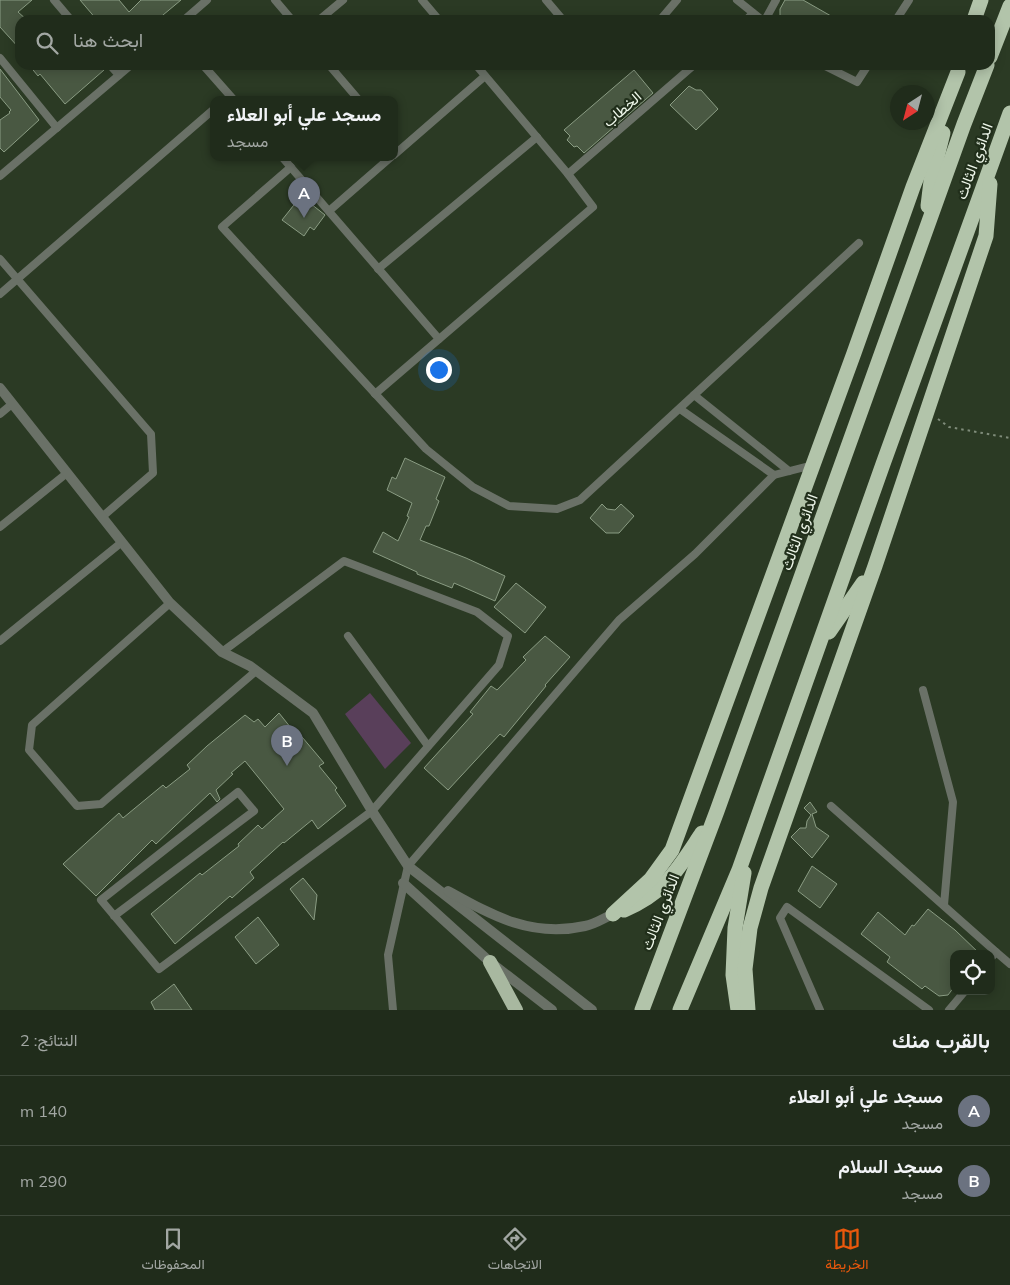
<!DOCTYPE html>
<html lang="ar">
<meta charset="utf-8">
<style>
:root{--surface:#202c1b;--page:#283424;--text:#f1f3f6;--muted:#a2a7a3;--line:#3d483a;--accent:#ea580c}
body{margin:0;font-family:Mulish,Vazirmatn,sans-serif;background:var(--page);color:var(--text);direction:rtl}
.controls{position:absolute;right:15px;bottom:15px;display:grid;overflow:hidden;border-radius:10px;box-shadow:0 2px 12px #0003}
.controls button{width:45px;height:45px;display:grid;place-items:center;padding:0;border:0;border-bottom:1px solid var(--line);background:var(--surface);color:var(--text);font:25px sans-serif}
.compass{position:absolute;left:890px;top:85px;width:45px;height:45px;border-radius:50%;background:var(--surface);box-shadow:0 2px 12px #0003;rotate:216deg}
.you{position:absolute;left:438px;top:369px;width:18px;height:18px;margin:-12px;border:4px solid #fff;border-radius:50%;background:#1a73e8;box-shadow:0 0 0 8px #1a73e833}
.badge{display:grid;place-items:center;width:32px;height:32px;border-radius:50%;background:var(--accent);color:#fff;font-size:16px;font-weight:700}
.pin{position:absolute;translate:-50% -41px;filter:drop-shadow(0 1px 2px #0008)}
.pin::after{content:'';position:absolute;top:26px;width:18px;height:15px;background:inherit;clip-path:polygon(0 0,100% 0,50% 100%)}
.popup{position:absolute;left:210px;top:96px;width:188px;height:65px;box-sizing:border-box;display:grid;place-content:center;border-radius:10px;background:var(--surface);filter:drop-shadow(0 1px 4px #0005);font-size:16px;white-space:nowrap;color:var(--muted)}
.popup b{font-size:19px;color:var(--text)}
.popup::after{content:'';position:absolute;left:50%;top:100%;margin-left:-10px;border:10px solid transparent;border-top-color:var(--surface)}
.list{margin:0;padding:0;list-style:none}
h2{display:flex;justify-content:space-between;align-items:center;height:65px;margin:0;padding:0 20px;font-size:21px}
h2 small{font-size:16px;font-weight:400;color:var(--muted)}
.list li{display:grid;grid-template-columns:32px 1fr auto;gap:15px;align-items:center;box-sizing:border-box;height:70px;padding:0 20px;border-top:1px solid var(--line)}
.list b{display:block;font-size:19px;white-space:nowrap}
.list p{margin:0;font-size:16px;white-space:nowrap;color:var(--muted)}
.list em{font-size:16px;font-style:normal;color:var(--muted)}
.icon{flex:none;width:28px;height:28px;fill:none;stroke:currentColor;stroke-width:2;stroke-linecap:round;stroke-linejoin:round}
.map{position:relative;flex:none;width:1010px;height:1010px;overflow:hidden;direction:ltr}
.search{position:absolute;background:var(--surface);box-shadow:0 2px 12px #0003;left:15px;right:15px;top:15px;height:55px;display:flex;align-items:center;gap:12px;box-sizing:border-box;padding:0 18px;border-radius:15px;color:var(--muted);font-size:19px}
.sheet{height:205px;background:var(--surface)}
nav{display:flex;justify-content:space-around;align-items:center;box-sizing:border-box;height:70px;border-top:1px solid var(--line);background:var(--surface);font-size:14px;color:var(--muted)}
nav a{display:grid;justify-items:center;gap:2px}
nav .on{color:var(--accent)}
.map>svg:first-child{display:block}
.green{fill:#593f5a}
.building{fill:#495842;stroke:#8a9c83}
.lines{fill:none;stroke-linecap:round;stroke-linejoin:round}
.path{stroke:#7f8c7a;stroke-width:2;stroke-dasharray:2.5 4;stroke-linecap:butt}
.minor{stroke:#6a7167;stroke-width:8}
.tertiary{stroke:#6a7167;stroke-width:10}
.trunk{stroke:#a8b8a0;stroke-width:14}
.motorway{stroke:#b2c4aa;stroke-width:15}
.labels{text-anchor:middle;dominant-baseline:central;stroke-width:4.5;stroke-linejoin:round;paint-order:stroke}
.street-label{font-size:15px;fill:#eef7ea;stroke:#212f1b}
</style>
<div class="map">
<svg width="1010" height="1010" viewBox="0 0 1010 1010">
<rect width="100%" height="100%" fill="#2b3a24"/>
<!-- green -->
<polygon class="green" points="370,693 411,743 385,769 345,714"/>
<!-- building -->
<g class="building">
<polygon points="0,0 32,0 18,12 27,20 20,20 20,49 0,27"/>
<polygon points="80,0 119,0 129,12 141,0 181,0 157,20 97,20"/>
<polygon points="785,0 803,0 838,20 783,20 780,18 780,9"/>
<polygon points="29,65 100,65 104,70 65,104 40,74 38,76"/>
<polygon points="0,69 39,120 4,152 0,148 0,120 10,113 9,112 11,110 0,97"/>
<polygon points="634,70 653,93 584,153 577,146 574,147 567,140 570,136 564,130"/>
<polygon points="689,86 696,90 701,90 718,109 696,130 670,105"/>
<polygon points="301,196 325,215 314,230 310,227 304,236 282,220"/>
<polygon points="405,458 445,477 436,499 439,501 429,526 426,526 420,540 466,558 505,576 495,601 454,583 452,588 417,574 417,572 373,552 383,532 398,541 409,517 407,516 412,503 387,490 392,477 396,479"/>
<polygon points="602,504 607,509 615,510 621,504 634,516 619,533 606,533 590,518"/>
<polygon points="516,583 546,607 525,633 494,607"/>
<polygon points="545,636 570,657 545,685 546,686 504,737 500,734 448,790 424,768 473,714 470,712 491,686 497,690 526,660 523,657"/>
<polygon points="279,713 295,733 297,731 324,763 319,766 337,788 335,790 346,806 318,829 312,820 284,843 283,842 250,872 254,878 232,898 230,896 175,944 151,914 200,873 202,875 239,846 238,844 258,825 262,829 284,809 245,761 231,773 233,774 216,790 220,799 217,802 210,793 156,844 152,840 96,896 63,864 119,813 123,818 163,785 166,788 190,769 187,765 207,746 245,715 254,722 258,719 265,727"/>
<polygon points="810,802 817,812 812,814 816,827 829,836 812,858 791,837 800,828 806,828 807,821 811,815 804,808"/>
<polygon points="812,866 837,884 820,908 798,891"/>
<polygon points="303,878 317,895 314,920 290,889"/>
<polygon points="928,909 955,930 980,954 954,954 954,987 948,995 939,996 925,986 922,989 887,962 890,957 861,934 878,912 905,935 912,925 914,926"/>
<polygon points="258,917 279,945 256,964 235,937"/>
<polygon points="174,984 192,1010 155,1010 151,1002"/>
</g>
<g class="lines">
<!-- path -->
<polyline class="path" points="938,419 949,427 1010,438"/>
<!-- minor -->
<g class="minor">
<polyline points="54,0 71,20"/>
<polyline points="275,0 292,20"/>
<polyline points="422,0 439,20"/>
<polyline points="546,0 563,20"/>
<polyline points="737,0 762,20"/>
<polyline points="184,20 207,0"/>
<polyline points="319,20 343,0"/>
<polyline points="660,20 677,0"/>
<polyline points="746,20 753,13"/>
<polyline points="765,20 776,0"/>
<polyline points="896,20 909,0"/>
<polyline points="0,58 57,128"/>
<polyline points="110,65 119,75"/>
<polyline points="203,65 233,99"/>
<polyline points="329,65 358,99"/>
<polyline points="823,65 857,82 868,65"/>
<polyline points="394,155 485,76"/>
<polyline points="282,157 439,339"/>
<polyline points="291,167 222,227 426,449 473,487 509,506 557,509 580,500 859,243"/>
<polyline points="568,174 694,65"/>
<polyline points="0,176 131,65"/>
<polyline points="329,211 391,157"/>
<polyline points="0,259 151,434 153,473 102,517"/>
<polyline points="378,269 537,137"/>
<polyline points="0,294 214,109"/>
<polyline points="375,394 593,207 568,174 476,65"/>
<polyline points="694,395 789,471"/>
<polyline points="680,409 774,475"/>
<polyline points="0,414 12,404"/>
<polyline points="0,527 67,473"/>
<polyline points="170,603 32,725 29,750 77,806 101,804 256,671"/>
<polyline points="348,636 428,746"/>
<polyline points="0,641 122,542"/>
<polyline points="923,690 953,802 944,905"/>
<polyline points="831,806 996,952 991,958"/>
<polyline points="114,916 254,811 238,792 101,900 159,969 372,811 499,665 508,636 477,612 344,561 222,652"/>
<polyline points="996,952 1010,964"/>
<polyline points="393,1010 388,955 408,866 619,620 695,554 774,475 813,465"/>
<polyline points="820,1010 780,918 787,907 929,1010"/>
<polyline points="949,1010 965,991"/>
</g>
<!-- tertiary -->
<g class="tertiary">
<polyline points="0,388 170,603 222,652 250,666 313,713 372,811 408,866 592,1010"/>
<polyline points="403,883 490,962 552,1010"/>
<path d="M448,891C493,916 532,938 585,926C595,924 604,918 613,914"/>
</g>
<!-- trunk -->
<polyline class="trunk" points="490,962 516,1010"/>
<!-- motorway -->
<g class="motorway">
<polyline points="974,20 981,0"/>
<polyline points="990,57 1010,6"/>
<polyline points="928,206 931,181 943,133"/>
<polyline points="829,632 863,583"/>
<path d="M624,910C666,892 678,869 702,833"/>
<polyline points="613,914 651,879 672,850 854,353 913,187 958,72"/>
<polyline points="642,1010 717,811 964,124 987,65"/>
<polyline points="680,1010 739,870 883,464 1010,113"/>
<polyline points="738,1010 733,975 735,928 744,873"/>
<polyline points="748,1010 745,969 750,928 761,888 875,566 986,236 990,184"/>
</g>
</g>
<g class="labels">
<!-- street labels -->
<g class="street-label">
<text transform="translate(622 109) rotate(-41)">الخطاب</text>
<text transform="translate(974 161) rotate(-70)">الدائري الثالث</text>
<text transform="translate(799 532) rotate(-70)">الدائري الثالث</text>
<text transform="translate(660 912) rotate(-69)">الدائري الثالث</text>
</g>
</g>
</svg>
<div class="controls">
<button><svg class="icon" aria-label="locate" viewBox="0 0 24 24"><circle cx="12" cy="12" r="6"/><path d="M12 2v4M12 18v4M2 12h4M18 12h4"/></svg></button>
</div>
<svg class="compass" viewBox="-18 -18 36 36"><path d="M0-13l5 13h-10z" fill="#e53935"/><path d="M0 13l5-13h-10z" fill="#a2a7a3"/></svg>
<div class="you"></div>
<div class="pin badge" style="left:304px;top:218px;background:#6b7280">A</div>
<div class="popup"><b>مسجد علي أبو العلاء</b>مسجد</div>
<div class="pin badge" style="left:287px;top:766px;background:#6b7280">B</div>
<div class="search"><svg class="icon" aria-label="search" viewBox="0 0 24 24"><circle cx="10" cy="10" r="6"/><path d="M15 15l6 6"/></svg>ابحث هنا</div>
</div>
<section class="sheet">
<h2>بالقرب منك<small>النتائج: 2</small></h2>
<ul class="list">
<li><span class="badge" style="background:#6b7280">A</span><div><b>مسجد علي أبو العلاء</b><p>مسجد</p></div><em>140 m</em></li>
<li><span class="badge" style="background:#6b7280">B</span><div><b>مسجد السلام</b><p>مسجد</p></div><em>290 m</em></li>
</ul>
</section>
<nav>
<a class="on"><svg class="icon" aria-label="map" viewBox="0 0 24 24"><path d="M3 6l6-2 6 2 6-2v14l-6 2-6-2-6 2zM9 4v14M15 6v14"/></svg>الخريطة</a>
<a><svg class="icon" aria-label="directions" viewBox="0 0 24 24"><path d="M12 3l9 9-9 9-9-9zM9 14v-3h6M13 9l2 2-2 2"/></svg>الاتجاهات</a>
<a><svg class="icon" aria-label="saved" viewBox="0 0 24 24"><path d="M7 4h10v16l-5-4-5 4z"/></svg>المحفوظات</a>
</nav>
